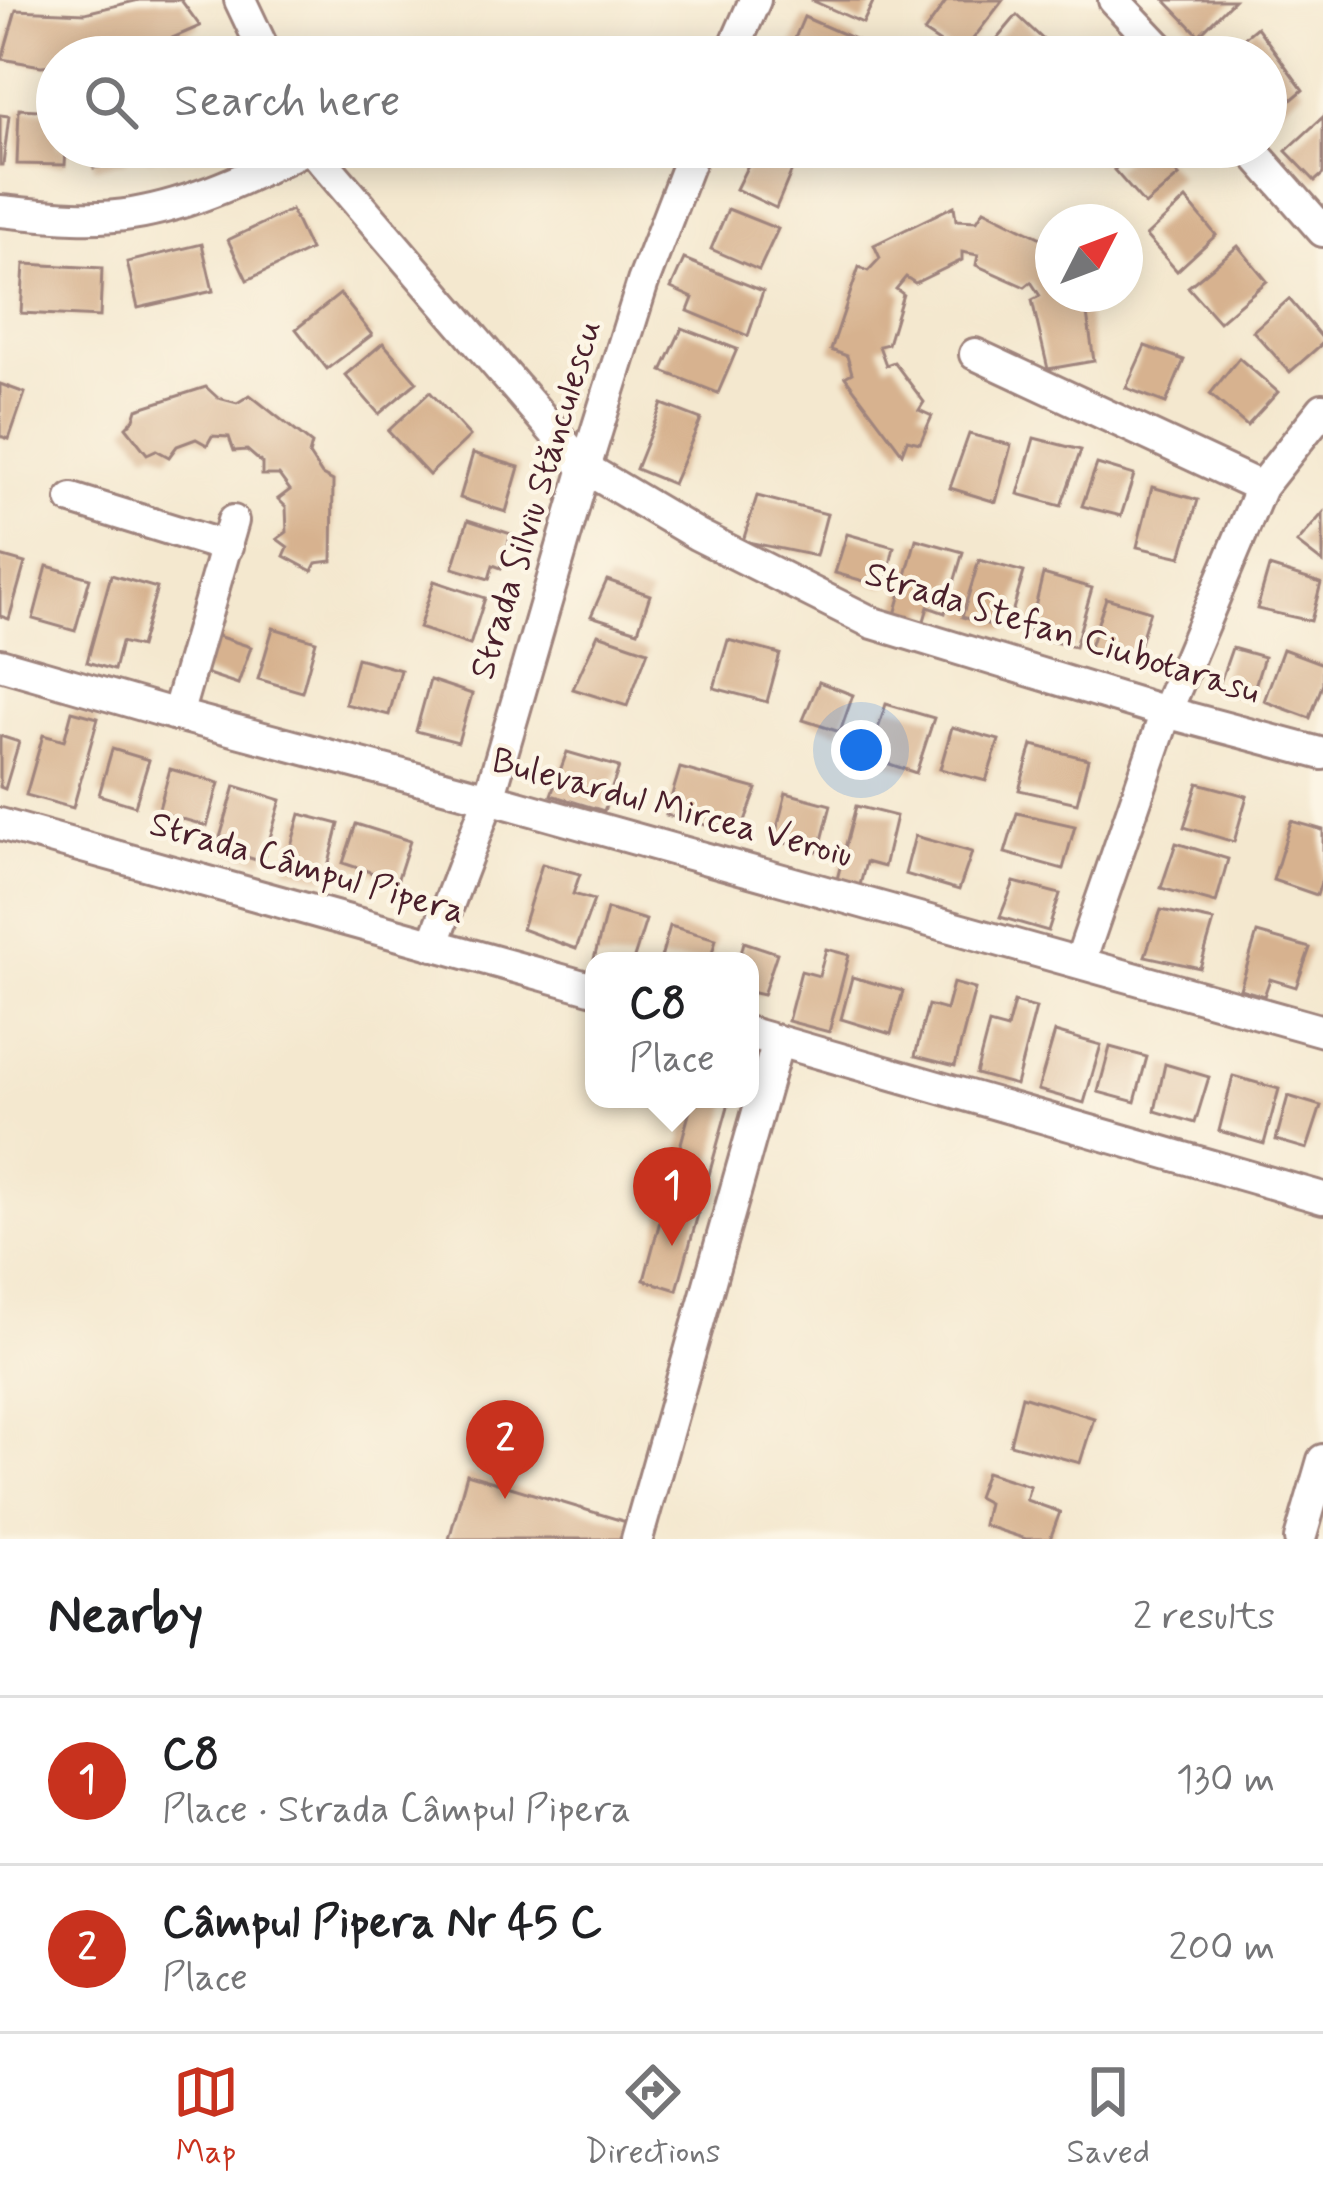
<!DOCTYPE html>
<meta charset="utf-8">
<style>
:root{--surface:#fff;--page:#f6f6f6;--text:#202124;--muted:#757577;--line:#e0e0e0;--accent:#c8321e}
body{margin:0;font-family:Mynerve,sans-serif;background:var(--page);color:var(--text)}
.compass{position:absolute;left:1035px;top:204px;width:108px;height:108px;border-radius:50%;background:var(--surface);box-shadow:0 6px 30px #0003;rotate:48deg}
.you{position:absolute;left:861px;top:750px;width:42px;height:42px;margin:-30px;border:9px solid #fff;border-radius:50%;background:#1a73e8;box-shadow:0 0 0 18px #1a73e833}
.badge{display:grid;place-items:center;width:78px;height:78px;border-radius:50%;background:var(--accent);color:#fff;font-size:39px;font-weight:700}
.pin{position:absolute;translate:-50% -99px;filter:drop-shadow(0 3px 6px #0008)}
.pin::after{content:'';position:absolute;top:63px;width:42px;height:36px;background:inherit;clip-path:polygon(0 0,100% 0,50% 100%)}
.popup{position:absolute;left:585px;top:952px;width:174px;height:156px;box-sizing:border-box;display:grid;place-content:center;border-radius:24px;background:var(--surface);filter:drop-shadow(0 3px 9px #0005);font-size:39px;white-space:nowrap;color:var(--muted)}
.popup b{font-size:45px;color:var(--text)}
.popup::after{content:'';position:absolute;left:50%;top:100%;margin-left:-24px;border:24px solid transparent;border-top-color:var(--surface)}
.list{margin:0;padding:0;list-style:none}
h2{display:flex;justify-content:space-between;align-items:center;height:156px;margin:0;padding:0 48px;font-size:51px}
h2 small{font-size:39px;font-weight:400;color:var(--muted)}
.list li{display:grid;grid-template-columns:78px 1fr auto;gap:36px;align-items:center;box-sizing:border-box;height:168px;padding:0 48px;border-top:3px solid var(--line)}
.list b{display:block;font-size:45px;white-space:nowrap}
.list p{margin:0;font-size:39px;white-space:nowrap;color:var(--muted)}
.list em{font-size:39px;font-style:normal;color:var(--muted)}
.icon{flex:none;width:66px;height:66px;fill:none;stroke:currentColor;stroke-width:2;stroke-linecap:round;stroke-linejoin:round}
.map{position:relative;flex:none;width:1323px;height:1539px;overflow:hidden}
.search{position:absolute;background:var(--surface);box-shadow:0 6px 30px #0003;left:36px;right:36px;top:36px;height:132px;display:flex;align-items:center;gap:30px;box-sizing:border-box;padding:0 42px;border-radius:66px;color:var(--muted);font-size:45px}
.sheet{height:492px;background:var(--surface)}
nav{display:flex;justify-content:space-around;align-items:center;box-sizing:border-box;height:168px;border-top:3px solid var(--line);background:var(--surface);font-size:33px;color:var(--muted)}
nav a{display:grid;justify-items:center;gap:6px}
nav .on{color:var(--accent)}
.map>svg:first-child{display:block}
.building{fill:#d7b28f}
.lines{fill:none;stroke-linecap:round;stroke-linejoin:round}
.minor-casing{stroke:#9f847d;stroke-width:36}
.minor{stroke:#fff;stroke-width:30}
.labels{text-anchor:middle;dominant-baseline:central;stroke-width:9;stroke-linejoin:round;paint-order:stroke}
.street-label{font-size:36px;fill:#4a1f2b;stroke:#fcf5e5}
</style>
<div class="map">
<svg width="1323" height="1539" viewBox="0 0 1323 1539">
<rect width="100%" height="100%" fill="#fcf5e5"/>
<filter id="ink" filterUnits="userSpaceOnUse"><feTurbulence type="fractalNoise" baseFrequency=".00833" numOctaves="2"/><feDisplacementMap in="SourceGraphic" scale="24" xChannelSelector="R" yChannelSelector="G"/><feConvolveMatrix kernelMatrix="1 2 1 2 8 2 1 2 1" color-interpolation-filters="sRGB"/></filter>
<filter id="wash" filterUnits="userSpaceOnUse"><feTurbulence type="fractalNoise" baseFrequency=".004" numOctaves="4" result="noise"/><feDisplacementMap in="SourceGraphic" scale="48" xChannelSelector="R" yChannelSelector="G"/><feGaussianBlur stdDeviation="2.7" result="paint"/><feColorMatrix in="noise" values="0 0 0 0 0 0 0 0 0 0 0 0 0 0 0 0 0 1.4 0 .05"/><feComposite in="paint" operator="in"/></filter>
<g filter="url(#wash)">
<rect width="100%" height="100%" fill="#f4e8cf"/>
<g id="blocks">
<!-- building -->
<g class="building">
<polygon points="139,0 181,0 200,26 161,43 113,57 57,57 57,65 41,66 2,59 16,10 85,13"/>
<polygon points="811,0 874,0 863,23"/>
<polygon points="947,0 1003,0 960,56 924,32"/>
<polygon points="1165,0 1234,0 1199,35"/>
<polygon points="1017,15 1048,44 1036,57 993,57 987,51"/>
<polygon points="804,17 857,40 850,57 787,57"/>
<polygon points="1257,27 1303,90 1269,119 1266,116 1266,57 1221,57"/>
<polygon points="19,109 57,111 57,147 66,147 65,165 17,164"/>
<polygon points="0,115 9,116 3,165 0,165"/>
<polygon points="1323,117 1323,174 1315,181 1286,151"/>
<polygon points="90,147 124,147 127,161 94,168"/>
<polygon points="145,147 185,147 185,148 148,159"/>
<polygon points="757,147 770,147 797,158 776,208 736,189"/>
<polygon points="1086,147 1117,147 1101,162"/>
<polygon points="1140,147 1153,147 1179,176 1145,205 1114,170"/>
<polygon points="1186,199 1216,235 1177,271 1146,236"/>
<polygon points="954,206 956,220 977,221 984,210 1053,244 1053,294 1084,294 1094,361 1048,369 1032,300 1040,296 1031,282 1025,287 976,265 978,255 962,252 962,260 915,283 906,277 896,289 903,294 888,344 879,346 886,365 894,362 924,402 919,410 932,416 920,443 907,440 902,453 845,377 852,373 847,356 831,350 859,267 868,271 880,258 874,245"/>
<polygon points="728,209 778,229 759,270 711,249"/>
<polygon points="291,210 310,250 247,280 228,240"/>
<polygon points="202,244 213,291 138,308 127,262"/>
<polygon points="1238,246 1267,281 1219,322 1188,287"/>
<polygon points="684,259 763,291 748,336 688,311 693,298 671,288"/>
<polygon points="24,264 102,268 100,317 21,313"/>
<polygon points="340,294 372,335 327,369 296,329"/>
<polygon points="1289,299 1323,339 1323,343 1290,372 1253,331"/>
<polygon points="682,328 737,349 718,393 662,371"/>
<polygon points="383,343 417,382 379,414 345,375"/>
<polygon points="1145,346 1184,360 1166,403 1126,388"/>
<polygon points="1239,358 1278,392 1247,426 1210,394"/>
<polygon points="0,384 25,393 9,439 0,436"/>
<polygon points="206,387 218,398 237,403 250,395 312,444 309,455 322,475 333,481 332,561 316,563 312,571 284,556 288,547 277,539 287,532 286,507 278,499 290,490 279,475 262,475 262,463 247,450 234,451 229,437 212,436 207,445 196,439 177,446 169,457 156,450 147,454 126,427 134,419 137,409"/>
<polygon points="430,392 470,436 429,475 388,431"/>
<polygon points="662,404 701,419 673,484 636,469"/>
<polygon points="969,434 1011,445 996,502 950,488"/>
<polygon points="1034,438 1081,450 1061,506 1018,494"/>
<polygon points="473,453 519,467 506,512 460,498"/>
<polygon points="1097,464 1134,475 1121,516 1082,506"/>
<polygon points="1152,487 1198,500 1181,557 1137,547"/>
<polygon points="757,496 827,514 816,556 743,541"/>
<polygon points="1323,513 1323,563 1297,543"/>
<polygon points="468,520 511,534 501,568 493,565 489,579 453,568"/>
<polygon points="847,534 894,547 885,587 835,573"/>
<polygon points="916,539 963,552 945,613 928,607 921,631 893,622"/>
<polygon points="0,556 25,563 9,619 0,616"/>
<polygon points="979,560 1024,572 1007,630 962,617"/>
<polygon points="47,566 90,578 75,631 33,619"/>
<polygon points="1269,567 1321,583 1311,621 1257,609"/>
<polygon points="1043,574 1092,588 1075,647 1028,636"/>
<polygon points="111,575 157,588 140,647 121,642 114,670 87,662"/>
<polygon points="607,580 650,595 638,631 591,616"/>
<polygon points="434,581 485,598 470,645 419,628"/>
<polygon points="1106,598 1150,611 1133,665 1088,653"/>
<polygon points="273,628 316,641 302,692 258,679"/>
<polygon points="598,634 648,651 627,706 573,689"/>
<polygon points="214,635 251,647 238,684 202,672"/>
<polygon points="728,640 780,654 767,702 714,688"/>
<polygon points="1232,648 1264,657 1251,699 1217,691"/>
<polygon points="1283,649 1323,664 1323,683 1310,718 1264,701"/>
<polygon points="357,658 401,670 389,715 345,704"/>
<polygon points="430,680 472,694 458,742 416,731"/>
<polygon points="819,682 853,695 840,732 803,720"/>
<polygon points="886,704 934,718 916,773 869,757"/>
<polygon points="72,711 98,718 73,808 26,795 43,735 64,741"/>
<polygon points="952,727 999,740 986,781 940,769"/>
<polygon points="0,736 19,742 5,789 0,787"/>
<polygon points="1032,745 1088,759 1077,803 1019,790"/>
<polygon points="112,749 149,760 135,806 99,795"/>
<polygon points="567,752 619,767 604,811 551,795"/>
<polygon points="680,768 757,789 740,834 666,815"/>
<polygon points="170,769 219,783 207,826 158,812"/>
<polygon points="1198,783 1247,796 1234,842 1184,827"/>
<polygon points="235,786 281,800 263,862 217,848"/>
<polygon points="786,793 831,805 819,852 774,840"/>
<polygon points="856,806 896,816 884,867 866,862 859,889 836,883"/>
<polygon points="1017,813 1075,826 1063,869 1005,853"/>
<polygon points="300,814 339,824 325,879 285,868"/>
<polygon points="1291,821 1323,830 1323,876 1317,895 1273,880"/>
<polygon points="356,824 410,841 397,881 343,863"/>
<polygon points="915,836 972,852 959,890 905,874"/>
<polygon points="1176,843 1228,859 1216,903 1161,888"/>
<polygon points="542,864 580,874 573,894 594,900 576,949 522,929"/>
<polygon points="1014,882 1060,894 1048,931 1000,917"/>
<polygon points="607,909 646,920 633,961 594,959"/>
<polygon points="1161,910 1214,921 1200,968 1145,956"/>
<polygon points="670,926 716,939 710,961 660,961"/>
<polygon points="1257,933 1310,948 1296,987 1270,979 1264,996 1240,989"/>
<polygon points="744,942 777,953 763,995 750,992 750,961 739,961"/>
<polygon points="826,949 849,955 829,1032 788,1021 801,971 819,976"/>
<polygon points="852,977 903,991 891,1034 841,1019"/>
<polygon points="953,983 975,989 955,1066 915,1056 928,1005 946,1010"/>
<polygon points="1014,1002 1036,1008 1016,1085 976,1074 989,1024 1007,1029"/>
<polygon points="1055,1032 1101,1045 1084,1103 1038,1090"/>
<polygon points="1110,1047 1147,1057 1135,1102 1098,1092"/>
<polygon points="1165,1064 1209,1077 1195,1123 1155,1111"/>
<polygon points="1233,1076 1279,1089 1264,1144 1219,1131"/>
<polygon points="1288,1096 1321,1106 1307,1149 1276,1140"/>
<polygon points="693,1099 730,1099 677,1290 644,1280"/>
<polygon points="1022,1396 1094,1418 1080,1463 1010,1444"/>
<polygon points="986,1472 1030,1486 1026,1500 1060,1512 1050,1539 1026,1539 983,1525 988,1503 977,1497"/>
<polygon points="467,1474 633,1524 629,1539 449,1539"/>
</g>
</g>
</g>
<g filter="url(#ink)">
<use href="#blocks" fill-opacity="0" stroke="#9f847d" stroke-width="3"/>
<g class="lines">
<!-- minor casing -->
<g class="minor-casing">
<g id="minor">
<polyline points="240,0 267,57"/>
<polyline points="1114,0 1168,57"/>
<polyline points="730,57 755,0"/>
<polyline points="310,147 585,468 698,535 873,623 1166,712 1323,754"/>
<polyline points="1249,147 1323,231"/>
<path d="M0,211C43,215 89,221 132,214C194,204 253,175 308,147"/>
<polyline points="975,354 1261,487"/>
<polyline points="72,499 227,547"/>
<polyline points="0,664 177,715 489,798 1323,1031"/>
<polyline points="177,715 233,521"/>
<polyline points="0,824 594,989"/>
<polyline points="433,945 489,798 585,468 643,282 695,147"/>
<polyline points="1080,962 1166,712 1261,487 1323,409"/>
<polyline points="750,1033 1323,1198"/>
<polyline points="637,1539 778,1041"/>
<polyline points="1300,1539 1323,1460"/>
</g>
</g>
<!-- minor -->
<use href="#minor" class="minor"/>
</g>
</g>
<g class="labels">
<!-- street labels -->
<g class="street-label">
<text transform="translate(537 500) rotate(-73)">Strada Silviu Stănculescu</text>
<text transform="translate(1062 634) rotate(17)">Strada Stefan Ciubotarasu</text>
<text transform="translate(672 809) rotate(15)">Bulevardul Mircea Veroiu</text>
<text transform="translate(307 869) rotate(16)">Strada Câmpul Pipera</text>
</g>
</g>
</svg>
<svg class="compass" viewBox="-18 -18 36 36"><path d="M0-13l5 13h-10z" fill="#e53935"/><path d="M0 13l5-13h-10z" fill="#757577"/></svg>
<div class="you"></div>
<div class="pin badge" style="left:672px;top:1246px">1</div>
<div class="popup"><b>C8</b>Place</div>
<div class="pin badge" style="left:505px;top:1499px">2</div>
<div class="search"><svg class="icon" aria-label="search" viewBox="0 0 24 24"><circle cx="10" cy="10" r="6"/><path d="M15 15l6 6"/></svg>Search here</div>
</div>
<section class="sheet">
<h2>Nearby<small>2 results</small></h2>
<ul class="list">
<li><span class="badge">1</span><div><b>C8</b><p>Place · Strada Câmpul Pipera</p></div><em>130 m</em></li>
<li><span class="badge">2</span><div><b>Câmpul Pipera Nr 45 C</b><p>Place</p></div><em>200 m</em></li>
</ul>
</section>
<nav>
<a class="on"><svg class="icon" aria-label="map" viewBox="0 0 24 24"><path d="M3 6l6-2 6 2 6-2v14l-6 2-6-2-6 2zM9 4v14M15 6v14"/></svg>Map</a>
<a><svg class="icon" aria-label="directions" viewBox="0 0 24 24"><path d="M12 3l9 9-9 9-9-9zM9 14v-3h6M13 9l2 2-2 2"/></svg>Directions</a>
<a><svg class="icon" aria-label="saved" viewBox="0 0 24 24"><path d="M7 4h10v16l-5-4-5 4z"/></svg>Saved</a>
</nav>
